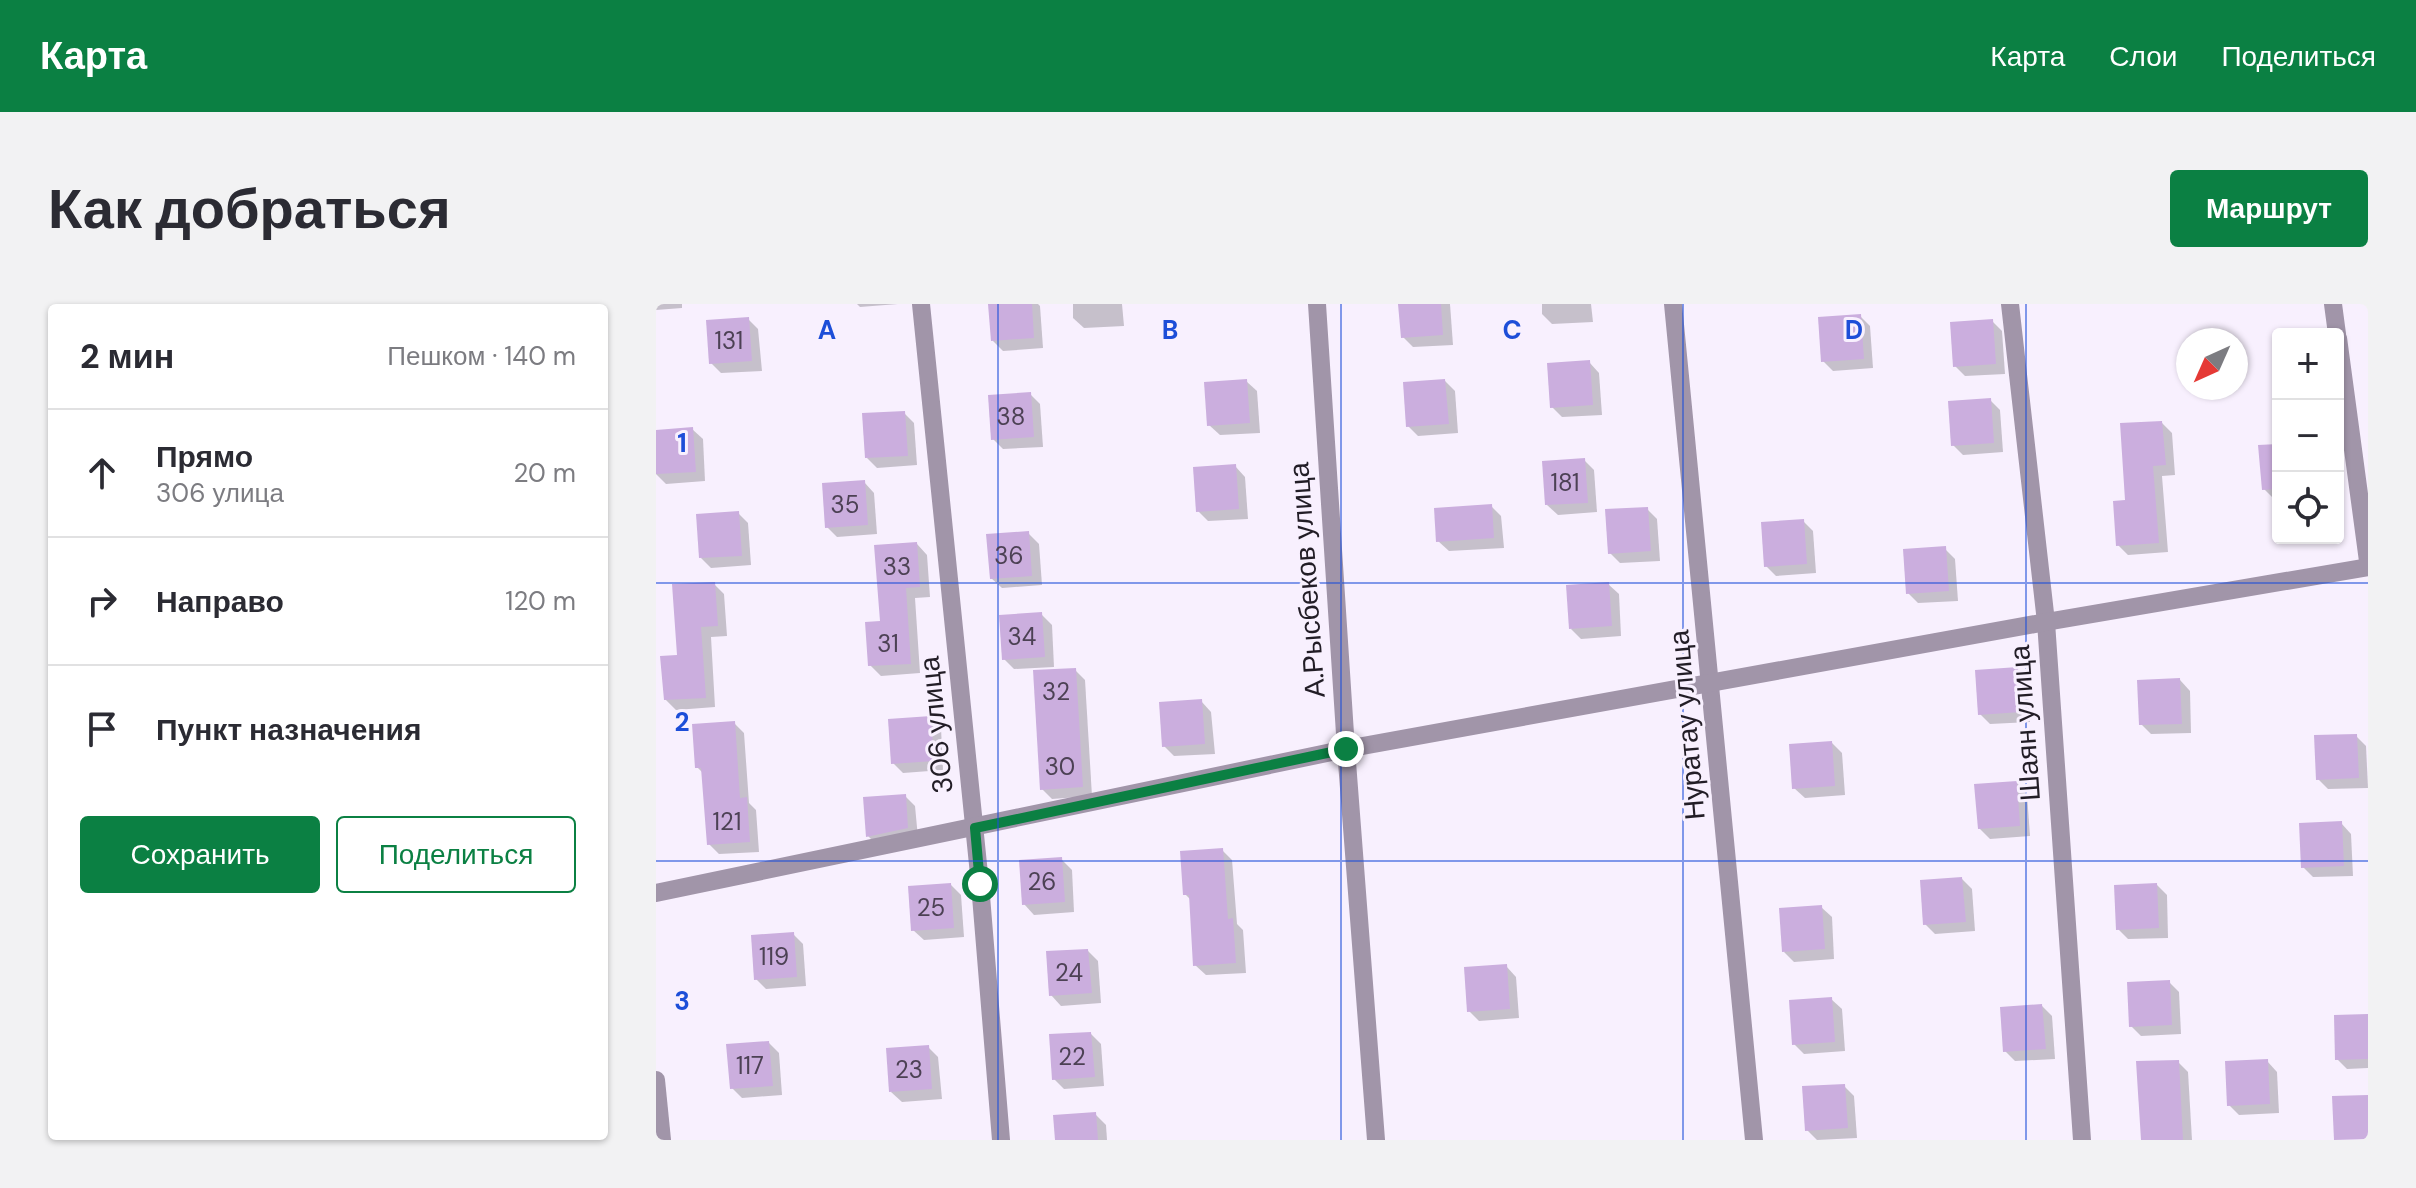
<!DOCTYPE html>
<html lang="ru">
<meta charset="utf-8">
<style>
:root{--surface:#fff;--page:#f2f2f3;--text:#2b2b33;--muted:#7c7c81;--line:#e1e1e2;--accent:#0b8043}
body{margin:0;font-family:"DM Sans",sans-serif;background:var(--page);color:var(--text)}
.controls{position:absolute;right:24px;top:24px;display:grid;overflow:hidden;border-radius:8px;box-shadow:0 2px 6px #0004}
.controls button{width:72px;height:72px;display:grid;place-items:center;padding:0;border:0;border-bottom:2px solid var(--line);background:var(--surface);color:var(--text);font:40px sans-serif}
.compass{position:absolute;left:1520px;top:24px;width:72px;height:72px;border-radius:50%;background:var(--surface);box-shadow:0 2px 6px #0004;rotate:225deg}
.stop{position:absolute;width:24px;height:24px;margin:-18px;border:6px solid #0b8043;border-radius:50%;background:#fff}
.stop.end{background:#0b8043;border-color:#fff;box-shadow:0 2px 8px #0008}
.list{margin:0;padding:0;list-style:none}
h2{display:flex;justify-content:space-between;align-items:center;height:104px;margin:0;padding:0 32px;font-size:34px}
h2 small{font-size:26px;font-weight:400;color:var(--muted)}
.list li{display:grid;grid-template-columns:52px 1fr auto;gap:24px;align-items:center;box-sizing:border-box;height:128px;padding:0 32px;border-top:2px solid var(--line)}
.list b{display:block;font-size:30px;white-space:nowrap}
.list p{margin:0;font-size:26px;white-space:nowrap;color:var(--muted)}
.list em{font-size:26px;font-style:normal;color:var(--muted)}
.actions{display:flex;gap:16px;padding:24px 32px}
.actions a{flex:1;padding:18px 0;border:2px solid var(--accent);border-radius:8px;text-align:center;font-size:28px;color:var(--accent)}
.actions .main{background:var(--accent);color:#fff}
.icon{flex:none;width:44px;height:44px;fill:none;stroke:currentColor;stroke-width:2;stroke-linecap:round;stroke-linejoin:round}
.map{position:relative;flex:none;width:1712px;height:836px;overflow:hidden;border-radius:8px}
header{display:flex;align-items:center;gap:48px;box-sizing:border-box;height:112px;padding:0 40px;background:var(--accent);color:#fff}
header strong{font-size:38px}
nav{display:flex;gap:44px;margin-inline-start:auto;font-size:28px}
.intro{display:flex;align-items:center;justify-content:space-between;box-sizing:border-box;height:192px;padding:0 48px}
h1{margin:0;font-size:56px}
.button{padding:20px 36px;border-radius:8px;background:var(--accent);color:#fff;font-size:28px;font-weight:700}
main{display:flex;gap:48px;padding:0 48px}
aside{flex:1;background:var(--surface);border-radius:8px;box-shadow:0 2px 6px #0004}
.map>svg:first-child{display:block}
.shadow{fill:#0003}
.building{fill:#cbaede}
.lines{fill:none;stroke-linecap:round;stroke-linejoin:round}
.street{stroke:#a195a9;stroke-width:18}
.route{stroke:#0b8043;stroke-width:10}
.grid{fill:none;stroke:#1d4ed8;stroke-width:2;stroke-opacity:0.55}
.labels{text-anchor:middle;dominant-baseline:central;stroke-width:6;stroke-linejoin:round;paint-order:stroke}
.number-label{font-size:24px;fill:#4c4154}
.street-label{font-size:28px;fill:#221d26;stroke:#f8f0fe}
.grid-label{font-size:26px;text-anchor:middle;font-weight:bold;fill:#1d4ed8;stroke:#f8f0fe;stroke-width:6;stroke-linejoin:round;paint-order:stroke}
</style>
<header>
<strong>Карта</strong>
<nav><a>Карта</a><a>Слои</a><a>Поделиться</a></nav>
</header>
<div class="intro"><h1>Как добраться</h1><a class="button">Маршрут</a></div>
<main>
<aside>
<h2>2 мин<small>Пешком · 140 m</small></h2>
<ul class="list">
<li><svg class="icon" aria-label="ahead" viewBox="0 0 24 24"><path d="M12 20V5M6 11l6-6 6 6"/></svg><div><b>Прямо</b><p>306 улица</p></div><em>20 m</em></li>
<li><svg class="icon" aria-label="right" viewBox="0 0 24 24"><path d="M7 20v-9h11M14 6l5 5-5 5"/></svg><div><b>Направо</b></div><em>120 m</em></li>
<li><svg class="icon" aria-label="arrive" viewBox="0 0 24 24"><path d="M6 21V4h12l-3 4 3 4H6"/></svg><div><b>Пункт назначения</b></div></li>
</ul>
<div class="actions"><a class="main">Сохранить</a><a>Поделиться</a></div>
</aside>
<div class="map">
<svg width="1712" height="836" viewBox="0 0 1712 836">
<rect width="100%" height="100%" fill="#f8f0fe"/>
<!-- shadow -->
<g class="shadow">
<polygon points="0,0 26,0 26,4 0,6"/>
<polygon points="201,0 242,0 204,3"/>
<polygon points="334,0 382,0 384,2 387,44 347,47 337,37"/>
<polygon points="417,0 466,0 468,22 428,24 417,14"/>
<polygon points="744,0 794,0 797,41 757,43 747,33"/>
<polygon points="886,0 935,0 937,18 896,20 886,10"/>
<polygon points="1204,12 1214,22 1217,64 1177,67 1167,57"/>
<polygon points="92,15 102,25 106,67 65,69 55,59"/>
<polygon points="1336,17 1346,27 1349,70 1309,72 1299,62"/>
<polygon points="933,58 943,69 946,111 906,113 896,103"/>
<polygon points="590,77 601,87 604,129 564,131 553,121"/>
<polygon points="789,77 799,87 802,129 762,132 752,122"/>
<polygon points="374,90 384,100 387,143 347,145 337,135"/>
<polygon points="1334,96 1344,106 1347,148 1307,151 1297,141"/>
<polygon points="248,109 258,119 261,161 221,164 211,154"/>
<polygon points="1506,119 1516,129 1519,171 1506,172 1512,248 1472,251 1462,241 1471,198"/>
<polygon points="36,125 47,135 49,177 10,180 0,170 0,128"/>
<polygon points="1622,142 1622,195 1618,195 1608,185"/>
<polygon points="928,156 938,166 941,208 902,211 891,201"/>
<polygon points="579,162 589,173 592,215 552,217 542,207"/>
<polygon points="208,178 218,189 221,230 181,233 171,223"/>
<polygon points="835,202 845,212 848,244 793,247 782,237"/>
<polygon points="991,205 1001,215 1004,257 964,259 954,249"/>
<polygon points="82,209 92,219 95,261 55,264 45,254"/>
<polygon points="1147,217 1157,227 1160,269 1120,272 1110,262"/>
<polygon points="372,229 383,240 386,281 346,284 335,274"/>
<polygon points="261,240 271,251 274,293 259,294 264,369 225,372 214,361 226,319"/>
<polygon points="1289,245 1299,255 1302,297 1262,299 1252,289"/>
<polygon points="58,280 68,290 71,332 55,333 59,403 20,406 9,395 23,352"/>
<polygon points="952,280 963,290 965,332 925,335 915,325"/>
<polygon points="385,310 396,321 398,363 358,365 348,355"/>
<polygon points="1361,365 1371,376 1374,418 1334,420 1324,410"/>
<polygon points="419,366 429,376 436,492 396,495 386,485"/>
<polygon points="1524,376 1534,387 1535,429 1495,430 1485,420"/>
<polygon points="545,397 555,408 559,450 518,452 508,442"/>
<polygon points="274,414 285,424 287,466 247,469 237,459"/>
<polygon points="78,419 88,429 93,499 100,506 103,548 63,550 53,540 48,470 41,463"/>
<polygon points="1700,432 1710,442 1712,484 1672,485 1662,475"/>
<polygon points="1176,439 1186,449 1189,491 1149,494 1138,484"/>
<polygon points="1361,479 1371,490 1374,532 1334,535 1323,524"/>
<polygon points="249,492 259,502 262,534 222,542 212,532"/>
<polygon points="1685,519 1695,530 1697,572 1657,573 1647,563"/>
<polygon points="566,546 576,556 581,620 587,626 590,669 550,671 539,661 535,596 529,590"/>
<polygon points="405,555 416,566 418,608 378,611 368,600"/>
<polygon points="1306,575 1316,585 1319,627 1279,630 1269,620"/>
<polygon points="295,581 305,591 308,633 268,636 257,626"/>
<polygon points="1501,581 1511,591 1512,634 1472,635 1462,625"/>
<polygon points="1165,603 1176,613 1178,655 1138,658 1128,648"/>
<polygon points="137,630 147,640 150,682 110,685 100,675"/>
<polygon points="432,647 442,657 445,699 405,702 395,691"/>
<polygon points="850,662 860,673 863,714 823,717 813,707"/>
<polygon points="1513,678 1523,688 1525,730 1485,732 1475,722"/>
<polygon points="1175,695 1186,705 1189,747 1148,750 1138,740"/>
<polygon points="1386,702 1396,712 1399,755 1359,757 1349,747"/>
<polygon points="1712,712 1712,764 1691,765 1681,755"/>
<polygon points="435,730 445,740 448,782 408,785 398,775"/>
<polygon points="113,739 123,749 126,791 86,794 76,784"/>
<polygon points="272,743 282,753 286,795 246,798 235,788"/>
<polygon points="1611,757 1621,768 1623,809 1583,811 1573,801"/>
<polygon points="1522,758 1532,768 1536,836 1486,836"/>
<polygon points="1188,782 1198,792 1201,834 1161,836 1151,826"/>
<polygon points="440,811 450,821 451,836 401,836"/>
</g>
<!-- building -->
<g class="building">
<polygon points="332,0 376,0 378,34 335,37"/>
<polygon points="742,0 785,0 787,31 745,34"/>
<polygon points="1205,10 1208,55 1165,58 1162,13"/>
<polygon points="93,13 96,57 53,60 50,16"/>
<polygon points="1337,15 1340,60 1297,63 1294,18"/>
<polygon points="934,56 937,101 894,104 891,59"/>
<polygon points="591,75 594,119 551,122 548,78"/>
<polygon points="789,75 793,120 750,123 747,78"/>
<polygon points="375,88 378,133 335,136 332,91"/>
<polygon points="1335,94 1338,139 1295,142 1292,97"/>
<polygon points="249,107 252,152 209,154 206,109"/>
<polygon points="1506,117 1510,161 1497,162 1503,239 1460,242 1457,197 1469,196 1464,119"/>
<polygon points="37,123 40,168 0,170 0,126"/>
<polygon points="1622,140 1622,185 1606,186 1602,141"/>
<polygon points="929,154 932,199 889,201 886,157"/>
<polygon points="580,160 583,205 540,208 537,163"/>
<polygon points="209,176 212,221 169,224 166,179"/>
<polygon points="836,200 838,234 780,238 778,204"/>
<polygon points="992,203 995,247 952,250 949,205"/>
<polygon points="83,207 86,252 43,254 40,210"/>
<polygon points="1148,215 1151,260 1108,263 1105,218"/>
<polygon points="373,227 376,272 334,275 330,230"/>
<polygon points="261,238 264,283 250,284 255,360 212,362 209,318 224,317 218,241"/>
<polygon points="1290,242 1293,287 1250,290 1247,245"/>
<polygon points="59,278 62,322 45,323 50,394 8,396 4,352 21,351 16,280"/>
<polygon points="953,278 956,322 913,325 910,281"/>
<polygon points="386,308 389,353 346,356 343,311"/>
<polygon points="1362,363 1365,408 1322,411 1319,366"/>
<polygon points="420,364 427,483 384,486 377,366"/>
<polygon points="1524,374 1526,420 1483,421 1481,376"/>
<polygon points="546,395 549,440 506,443 503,398"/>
<polygon points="275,412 278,457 235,460 232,415"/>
<polygon points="79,417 84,494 91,493 94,538 51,541 45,464 39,464 36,420"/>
<polygon points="1701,430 1703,474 1660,476 1658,431"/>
<polygon points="1176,437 1179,482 1136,485 1133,440"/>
<polygon points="1361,477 1364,522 1322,525 1318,480"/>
<polygon points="250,490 252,524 210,533 207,493"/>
<polygon points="1686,517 1688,562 1645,564 1643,519"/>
<polygon points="567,544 572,615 577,614 580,659 537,662 533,591 527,591 524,547"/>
<polygon points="406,553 409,598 366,601 363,556"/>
<polygon points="1306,573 1310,618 1267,621 1264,576"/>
<polygon points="295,579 298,624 255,627 252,582"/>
<polygon points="1501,579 1503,624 1460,626 1458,581"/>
<polygon points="1166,601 1169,645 1126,648 1123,604"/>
<polygon points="138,628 141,673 98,676 95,631"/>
<polygon points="432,645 436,689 393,692 390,647"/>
<polygon points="851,660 854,705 811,708 808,663"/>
<polygon points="1514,676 1516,721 1473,723 1471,678"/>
<polygon points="1176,693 1179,738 1136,741 1133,696"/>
<polygon points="1386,700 1390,745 1347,748 1344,703"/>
<polygon points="1712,710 1712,755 1679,756 1678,711"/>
<polygon points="435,728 439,773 396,776 393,730"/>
<polygon points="113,737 117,782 74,785 70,740"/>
<polygon points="273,741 276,785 233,788 230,744"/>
<polygon points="1612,755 1614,800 1571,802 1569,757"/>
<polygon points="1523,756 1527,836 1485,836 1480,757"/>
<polygon points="1189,780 1192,824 1149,827 1146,782"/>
<polygon points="1712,791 1712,835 1678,836 1676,792"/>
<polygon points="440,808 442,836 399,836 397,811"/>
</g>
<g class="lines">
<!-- street -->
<g class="street">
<polyline points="265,0 324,580 345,836"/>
<polyline points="661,0 690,445 720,836"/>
<polyline points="1017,0 1098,836"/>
<polyline points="1354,0 1390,318 1426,836"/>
<polyline points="1677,0 1681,30"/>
<polyline points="1682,34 1712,257"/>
<polyline points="0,589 690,445 1390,318 1712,263"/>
<polyline points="0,776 6,836"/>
</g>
</g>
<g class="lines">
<!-- route -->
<polyline class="route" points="324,580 319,524 690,445"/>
</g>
<!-- grid -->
<path class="grid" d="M342,0V836M685,0V836M1027,0V836M1370,0V836M0,279H1712M0,557H1712"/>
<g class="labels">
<!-- number labels -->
<g class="number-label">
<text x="73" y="36">131</text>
<text x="355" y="112">38</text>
<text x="909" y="178">181</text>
<text x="189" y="200">35</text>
<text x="353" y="251">36</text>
<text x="241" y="262">33</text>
<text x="366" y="332">34</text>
<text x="232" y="339">31</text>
<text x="400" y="387">32</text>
<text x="404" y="462">30</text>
<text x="71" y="517">121</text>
<text x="386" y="577">26</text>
<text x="275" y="603">25</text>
<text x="118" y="652">119</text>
<text x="413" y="668">24</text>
<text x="416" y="752">22</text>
<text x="94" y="761">117</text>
<text x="253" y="765">23</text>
</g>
<!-- street labels -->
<g class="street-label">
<text transform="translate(651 276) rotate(-94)">А.Рысбеков улица</text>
<text transform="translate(1369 419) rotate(-94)">Шаян улица</text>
<text transform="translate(280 421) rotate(-96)">306 улица</text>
<text transform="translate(1031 421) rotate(-95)">Нуратау улица</text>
</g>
</g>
<g class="grid-label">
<text x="171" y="35">A</text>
<text x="514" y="35">B</text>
<text x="856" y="35">C</text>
<text x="1198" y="35">D</text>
<text x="26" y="148">1</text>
<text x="26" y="427">2</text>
<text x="26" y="706">3</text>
</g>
</svg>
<div class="controls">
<button>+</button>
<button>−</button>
<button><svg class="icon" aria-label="locate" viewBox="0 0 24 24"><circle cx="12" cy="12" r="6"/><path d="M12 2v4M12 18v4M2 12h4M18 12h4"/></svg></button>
</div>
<svg class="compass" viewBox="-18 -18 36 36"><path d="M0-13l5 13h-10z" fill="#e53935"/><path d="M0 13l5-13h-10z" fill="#7c7c81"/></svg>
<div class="stop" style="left:324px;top:580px"></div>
<div class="stop end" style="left:690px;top:445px"></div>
</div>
</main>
